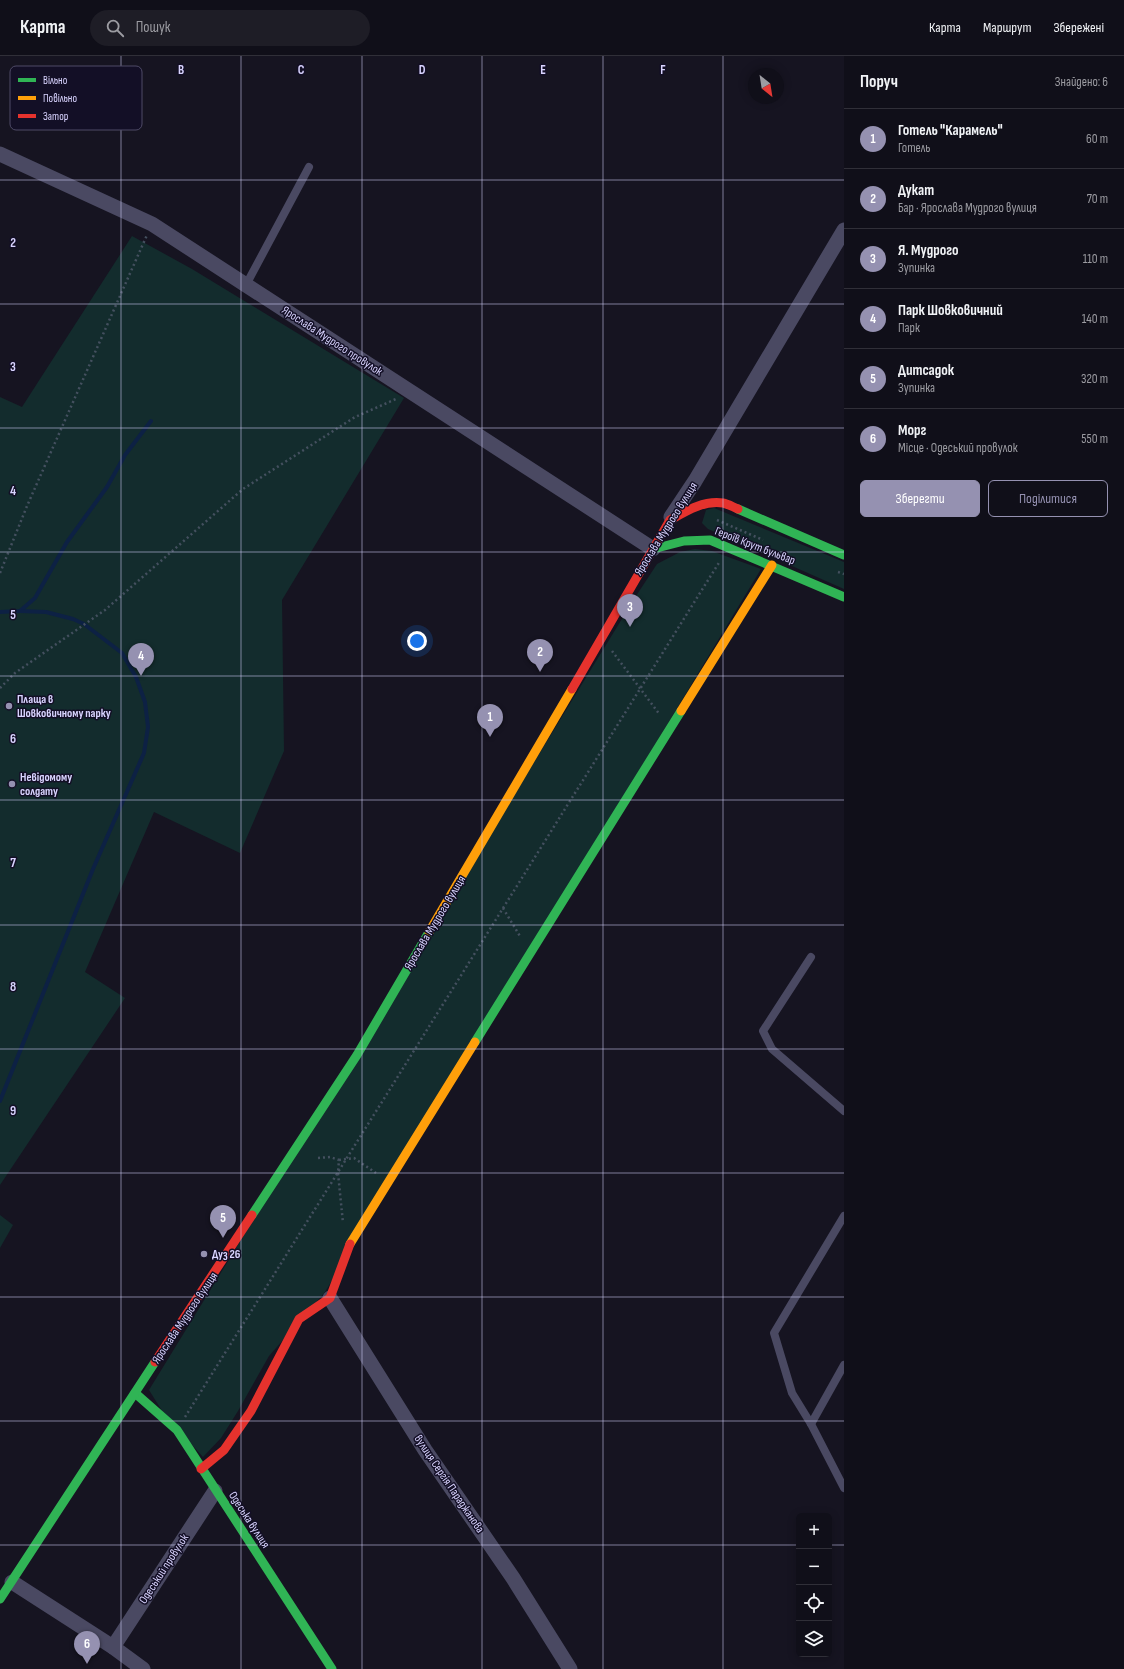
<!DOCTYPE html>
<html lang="uk">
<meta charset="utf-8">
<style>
:root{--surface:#100f19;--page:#1e1d26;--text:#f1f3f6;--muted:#9c9ca2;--line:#302f38;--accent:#9591b1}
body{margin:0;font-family:"Sofia Sans Condensed",sans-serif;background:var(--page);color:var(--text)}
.controls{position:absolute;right:12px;bottom:12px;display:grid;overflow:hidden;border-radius:6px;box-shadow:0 2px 10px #0003}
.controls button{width:36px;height:36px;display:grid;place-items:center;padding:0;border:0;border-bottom:1px solid var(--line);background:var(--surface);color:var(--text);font:20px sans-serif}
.compass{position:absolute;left:748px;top:12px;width:36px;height:36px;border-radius:50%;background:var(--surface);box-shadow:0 2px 10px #0003;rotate:150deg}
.you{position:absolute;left:417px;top:585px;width:14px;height:14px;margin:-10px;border:3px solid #fff;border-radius:50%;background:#1a73e8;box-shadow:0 0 0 6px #1a73e833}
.badge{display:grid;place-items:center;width:26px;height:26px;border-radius:50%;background:var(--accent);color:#fff;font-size:13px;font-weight:700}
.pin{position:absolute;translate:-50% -33px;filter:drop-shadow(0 1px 2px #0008)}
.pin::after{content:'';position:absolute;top:21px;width:14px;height:12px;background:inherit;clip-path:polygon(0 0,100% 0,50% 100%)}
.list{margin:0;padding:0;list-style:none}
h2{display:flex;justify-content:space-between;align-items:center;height:52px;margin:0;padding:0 16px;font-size:17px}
h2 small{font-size:13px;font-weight:400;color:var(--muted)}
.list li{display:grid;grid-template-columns:26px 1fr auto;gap:12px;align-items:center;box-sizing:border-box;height:60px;padding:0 16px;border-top:1px solid var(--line)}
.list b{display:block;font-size:15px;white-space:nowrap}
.list p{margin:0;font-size:13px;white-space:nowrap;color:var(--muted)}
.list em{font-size:13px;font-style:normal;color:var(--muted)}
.actions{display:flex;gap:8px;padding:12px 16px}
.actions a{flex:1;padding:9px 0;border:1px solid var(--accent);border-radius:6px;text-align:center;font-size:14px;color:var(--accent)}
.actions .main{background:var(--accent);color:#fff}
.icon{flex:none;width:22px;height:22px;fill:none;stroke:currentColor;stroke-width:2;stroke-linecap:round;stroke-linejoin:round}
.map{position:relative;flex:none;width:844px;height:1613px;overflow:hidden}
header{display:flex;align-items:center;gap:24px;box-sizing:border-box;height:56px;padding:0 20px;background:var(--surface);border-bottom:1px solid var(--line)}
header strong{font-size:19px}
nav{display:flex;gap:22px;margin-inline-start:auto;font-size:14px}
.search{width:280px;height:36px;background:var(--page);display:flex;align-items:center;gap:10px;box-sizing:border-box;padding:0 14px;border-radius:22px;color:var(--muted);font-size:15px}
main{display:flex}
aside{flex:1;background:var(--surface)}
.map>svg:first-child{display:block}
.green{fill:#132c2d}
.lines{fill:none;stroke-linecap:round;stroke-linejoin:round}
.stream{stroke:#0d2144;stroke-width:4}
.path{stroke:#44505f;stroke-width:2.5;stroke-dasharray:2 3;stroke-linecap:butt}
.lane{stroke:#4a4962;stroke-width:8}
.street{stroke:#4a4962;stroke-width:15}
.fast{stroke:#30b455;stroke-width:9}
.slow{stroke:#ff9f0a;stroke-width:9}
.jam{stroke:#e5322d;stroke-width:9}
.grid{fill:none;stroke:#d9d4ff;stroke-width:1;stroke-opacity:0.55}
.poi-dot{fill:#9591b1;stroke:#130f26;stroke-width:1.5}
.labels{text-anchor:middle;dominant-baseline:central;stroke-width:3;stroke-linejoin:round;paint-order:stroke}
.street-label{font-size:12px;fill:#d9d4ff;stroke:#130f26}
.poi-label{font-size:12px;font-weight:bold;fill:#d9d4ff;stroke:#130f26;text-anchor:start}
.key{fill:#130f26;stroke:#4e4a67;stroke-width:1}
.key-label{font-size:11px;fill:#d9d4ff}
.grid-label{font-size:13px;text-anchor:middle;font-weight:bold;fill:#d9d4ff;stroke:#130f26;stroke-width:3;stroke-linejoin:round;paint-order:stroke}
</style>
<header>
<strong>Карта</strong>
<div class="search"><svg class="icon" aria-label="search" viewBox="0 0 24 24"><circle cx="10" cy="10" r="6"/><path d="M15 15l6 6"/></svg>Пошук</div>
<nav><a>Карта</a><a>Маршрут</a><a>Збережені</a></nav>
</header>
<main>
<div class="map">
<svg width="844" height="1613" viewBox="0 0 844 1613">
<rect width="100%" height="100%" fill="#161421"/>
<!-- green -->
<g class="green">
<polygon points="132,180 192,213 404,342 282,544 284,695 240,797 154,756 85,916 125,942 0,1129 0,341 22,351"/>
<polygon points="714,452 844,506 844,533 708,473 702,467 706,454"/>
<polygon points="695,493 712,495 761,513 325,1236 269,1300 238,1355 221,1382 203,1401 164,1358 149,1334 636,540 657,508 680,496"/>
<polygon points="0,1159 13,1169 0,1192"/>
</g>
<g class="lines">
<!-- stream -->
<g class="stream">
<polyline points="0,556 20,555 35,542 67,486 107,431 125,399 151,365"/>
<polyline points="0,1045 93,813 144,697 148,671 145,646 136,621 122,597 84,568 73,563 46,556 20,555"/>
</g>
<!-- path -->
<g class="path">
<polyline points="717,464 763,484"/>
<polyline points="838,516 844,518"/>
<polyline points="0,517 27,450 147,179"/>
<polyline points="612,595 660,659"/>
<polyline points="0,632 15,617 105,554 243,433 355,361 396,343"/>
<polyline points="503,852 521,882"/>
<polyline points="318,1102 330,1101 339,1104 338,1117 343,1167"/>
<polyline points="339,1104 354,1102 376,1117"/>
<polyline points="185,1361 720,505"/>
</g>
<!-- lane -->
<g class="lane">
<polyline points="246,229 309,111"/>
<polyline points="811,901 763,975 772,993 844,1055"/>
<polyline points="844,1160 774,1277 792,1337 811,1368 844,1432"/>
<polyline points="811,1368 844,1309"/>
</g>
<!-- street -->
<g class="street">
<polyline points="0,98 152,168 653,493"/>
<polyline points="671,461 695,425 844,174"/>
<polyline points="330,1242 425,1394 513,1522 570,1613"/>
<polyline points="12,1526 113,1591 143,1613"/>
<polyline points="113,1591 215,1435"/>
</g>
<!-- fast -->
<g class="fast">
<polyline points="738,453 844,499"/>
<polyline points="653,493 684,485 710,484 844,541"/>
<polyline points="475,986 681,655"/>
<polyline points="252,1159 357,999 429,876"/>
<polyline points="135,1337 177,1374 332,1613"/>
<polyline points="0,1543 155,1306"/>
</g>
<!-- slow -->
<g class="slow">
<polyline points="681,655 772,509"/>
<polyline points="429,876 572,633"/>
<polyline points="350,1188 475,986"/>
</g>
<!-- jam -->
<g class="jam">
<path d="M572,633L670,464C686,455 704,444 723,447C728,448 733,451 738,453"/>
<polyline points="155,1306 252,1159"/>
<polyline points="201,1413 224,1394 251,1355 299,1263 330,1242 350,1188"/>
</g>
</g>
<!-- grid -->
<path class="grid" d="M121,0V1613M241,0V1613M362,0V1613M482,0V1613M603,0V1613M723,0V1613M0,124H844M0,248H844M0,372H844M0,496H844M0,620H844M0,744H844M0,869H844M0,993H844M0,1117H844M0,1241H844M0,1365H844M0,1489H799M829,1489H844"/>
<!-- markers -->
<g class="poi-dot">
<circle cx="9" cy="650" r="4"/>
<circle cx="12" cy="728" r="4"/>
<circle cx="204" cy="1198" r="4"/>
</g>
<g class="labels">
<!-- street labels -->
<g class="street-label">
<text transform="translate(332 285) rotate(33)">Ярослава Мудрого провулок</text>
<text transform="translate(666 473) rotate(-58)">Ярослава Мудрого вулиця</text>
<text transform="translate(755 490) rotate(21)">Героїв Крут бульвар</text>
<text transform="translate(435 867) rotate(-59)">Ярослава Мудрого вулиця</text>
<text transform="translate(185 1262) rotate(-56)">Ярослава Мудрого вулиця</text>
<text transform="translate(449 1428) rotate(56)">вулиця Сергія Параджанова</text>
<text transform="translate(249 1464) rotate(57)">Одеська вулиця</text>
<text transform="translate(164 1513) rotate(-57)">Одеський провулок</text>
</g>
<!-- poi labels -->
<g class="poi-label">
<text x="17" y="643">Плаща в<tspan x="17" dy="14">Шовковичному парку</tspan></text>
<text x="20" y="721">Невідомому<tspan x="20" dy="14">солдату</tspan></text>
<text x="212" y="1198">Дуз 26</text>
</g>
</g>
<!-- legend -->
<rect x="10" y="10" width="132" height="64" rx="6" class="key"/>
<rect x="18" y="22" width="18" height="4" fill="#30b455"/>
<rect x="18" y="40" width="18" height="4" fill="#ff9f0a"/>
<rect x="18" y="58" width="18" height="4" fill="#e5322d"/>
<g class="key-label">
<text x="43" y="28">Вільно</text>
<text x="43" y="46">Повільно</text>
<text x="43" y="64">Затор</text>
</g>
<g class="grid-label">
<text x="181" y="18">B</text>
<text x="301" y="18">C</text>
<text x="422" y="18">D</text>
<text x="543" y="18">E</text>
<text x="663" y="18">F</text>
<text x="13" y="191">2</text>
<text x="13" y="315">3</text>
<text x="13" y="439">4</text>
<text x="13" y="563">5</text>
<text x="13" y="687">6</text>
<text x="13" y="811">7</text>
<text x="13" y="935">8</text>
<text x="13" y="1059">9</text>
</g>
</svg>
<div class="controls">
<button>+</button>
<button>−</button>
<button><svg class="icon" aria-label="locate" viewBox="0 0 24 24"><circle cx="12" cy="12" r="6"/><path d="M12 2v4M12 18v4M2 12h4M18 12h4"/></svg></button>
<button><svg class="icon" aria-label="layers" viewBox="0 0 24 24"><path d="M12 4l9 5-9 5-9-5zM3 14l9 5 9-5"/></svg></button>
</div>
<svg class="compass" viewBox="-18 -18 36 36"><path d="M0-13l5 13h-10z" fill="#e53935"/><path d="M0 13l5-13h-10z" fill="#9c9ca2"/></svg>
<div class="you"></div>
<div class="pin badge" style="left:490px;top:681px">1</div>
<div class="pin badge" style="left:540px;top:616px">2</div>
<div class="pin badge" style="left:630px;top:571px">3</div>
<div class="pin badge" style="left:141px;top:620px">4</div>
<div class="pin badge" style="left:223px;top:1182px">5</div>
<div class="pin badge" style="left:87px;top:1608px">6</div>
</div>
<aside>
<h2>Поруч<small>Знайдено: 6</small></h2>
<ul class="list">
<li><span class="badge">1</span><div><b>Готель &quot;Карамель&quot;</b><p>Готель</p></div><em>60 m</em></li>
<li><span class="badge">2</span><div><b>Дукат</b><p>Бар · Ярослава Мудрого вулиця</p></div><em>70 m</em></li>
<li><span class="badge">3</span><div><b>Я. Мудрого</b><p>Зупинка</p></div><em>110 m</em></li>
<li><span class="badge">4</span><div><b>Парк Шовковичний</b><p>Парк</p></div><em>140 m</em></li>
<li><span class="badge">5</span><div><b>Дитсадок</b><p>Зупинка</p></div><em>320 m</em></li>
<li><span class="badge">6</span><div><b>Морг</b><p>Місце · Одеський провулок</p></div><em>550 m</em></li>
</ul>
<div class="actions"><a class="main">Зберегти</a><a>Поділитися</a></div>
</aside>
</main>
